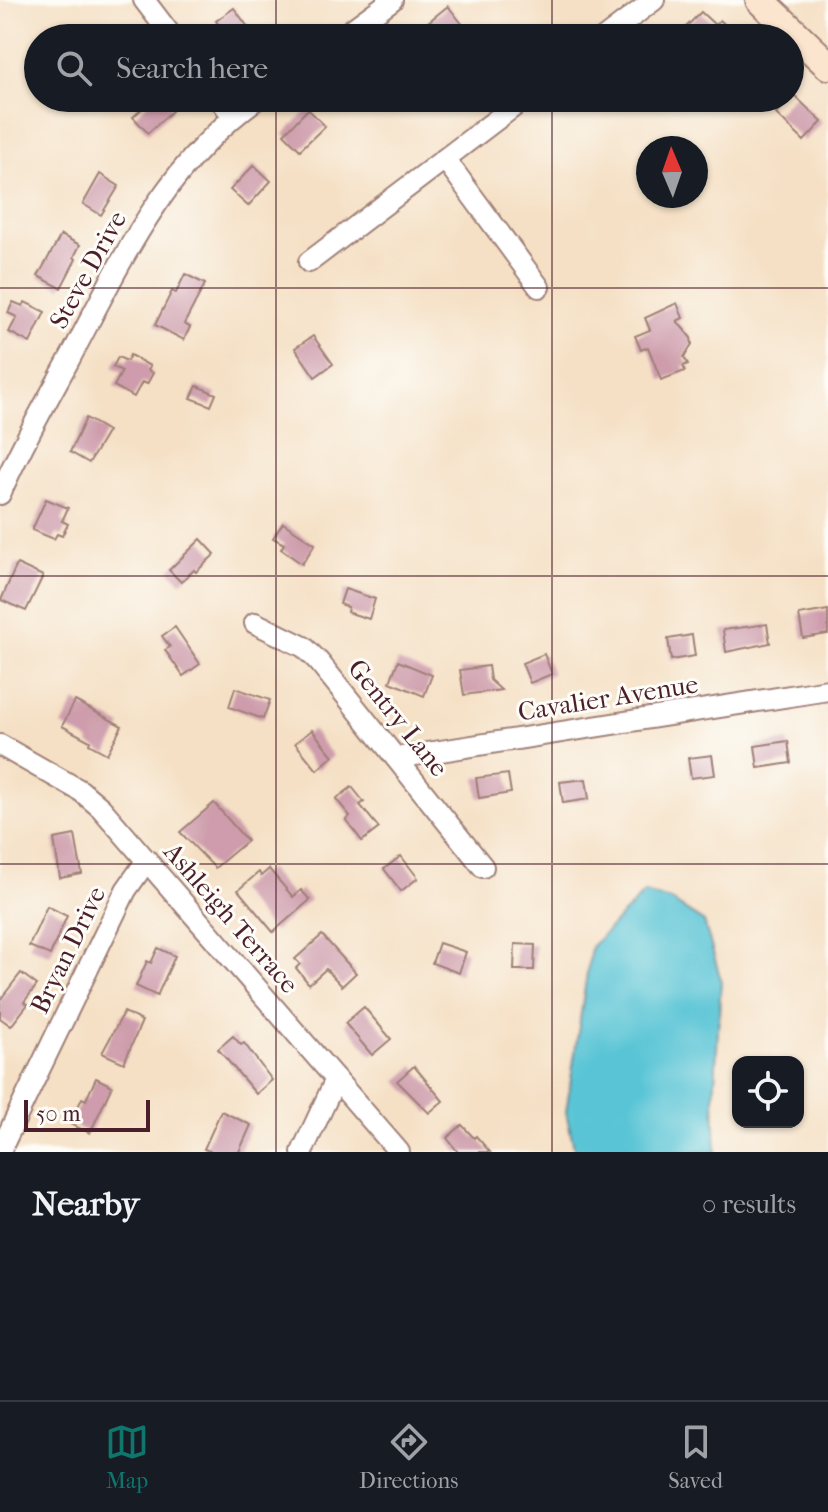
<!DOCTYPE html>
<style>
:root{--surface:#171b24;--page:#242831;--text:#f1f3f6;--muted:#9ea1a6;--line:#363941;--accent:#0f766e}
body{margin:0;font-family:"IM FELL French Canon",serif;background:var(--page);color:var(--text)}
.controls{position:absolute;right:24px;bottom:24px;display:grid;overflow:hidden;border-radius:16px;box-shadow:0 2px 6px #0004}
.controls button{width:72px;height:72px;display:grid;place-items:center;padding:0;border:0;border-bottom:2px solid var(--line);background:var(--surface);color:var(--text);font:40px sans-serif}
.compass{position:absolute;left:636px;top:136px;width:72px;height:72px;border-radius:50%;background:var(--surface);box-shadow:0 2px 6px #0004;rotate:358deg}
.scale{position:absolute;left:24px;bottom:20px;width:126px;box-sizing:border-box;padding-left:8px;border:4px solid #4a1f2b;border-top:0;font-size:22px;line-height:28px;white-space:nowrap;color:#4a1f2b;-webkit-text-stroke:6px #fdfcf7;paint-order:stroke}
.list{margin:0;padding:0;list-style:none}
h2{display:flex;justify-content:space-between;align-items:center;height:104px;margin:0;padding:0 32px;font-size:34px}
h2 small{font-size:26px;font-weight:400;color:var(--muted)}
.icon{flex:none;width:44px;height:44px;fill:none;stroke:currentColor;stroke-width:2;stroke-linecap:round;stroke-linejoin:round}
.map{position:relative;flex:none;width:828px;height:1152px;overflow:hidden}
.search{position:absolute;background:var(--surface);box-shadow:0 2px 6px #0004;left:24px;right:24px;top:24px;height:88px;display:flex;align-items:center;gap:20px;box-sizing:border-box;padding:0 28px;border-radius:44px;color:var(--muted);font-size:30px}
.sheet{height:248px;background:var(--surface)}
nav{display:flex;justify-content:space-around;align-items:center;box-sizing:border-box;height:112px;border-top:2px solid var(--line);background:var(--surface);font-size:22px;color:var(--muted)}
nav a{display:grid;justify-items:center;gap:4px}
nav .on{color:var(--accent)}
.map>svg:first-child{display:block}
.water{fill:#59c4d5;stroke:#527280;stroke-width:2}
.building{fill:#ce9cac}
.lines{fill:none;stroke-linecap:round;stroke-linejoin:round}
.street-casing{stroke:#a08078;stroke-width:24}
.secondary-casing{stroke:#a08078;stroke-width:32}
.street{stroke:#fff;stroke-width:20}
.secondary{stroke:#fce5cf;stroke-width:28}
.grid{fill:none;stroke:#4a1f2b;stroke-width:2;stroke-opacity:0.55}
.labels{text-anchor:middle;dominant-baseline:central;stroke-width:6;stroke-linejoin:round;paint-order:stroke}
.street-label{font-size:26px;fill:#4a1f2b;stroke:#fdfcf7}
</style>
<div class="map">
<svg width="828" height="1152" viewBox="0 0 828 1152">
<rect width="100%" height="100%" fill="#fdfcf7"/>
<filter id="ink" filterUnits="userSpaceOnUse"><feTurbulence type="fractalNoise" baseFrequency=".0125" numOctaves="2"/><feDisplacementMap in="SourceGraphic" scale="16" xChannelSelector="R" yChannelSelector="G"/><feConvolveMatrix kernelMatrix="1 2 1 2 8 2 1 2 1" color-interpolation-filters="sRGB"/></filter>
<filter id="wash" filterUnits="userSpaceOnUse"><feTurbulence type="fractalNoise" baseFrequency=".006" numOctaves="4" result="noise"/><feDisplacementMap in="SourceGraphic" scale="32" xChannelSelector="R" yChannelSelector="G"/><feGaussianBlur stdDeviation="1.8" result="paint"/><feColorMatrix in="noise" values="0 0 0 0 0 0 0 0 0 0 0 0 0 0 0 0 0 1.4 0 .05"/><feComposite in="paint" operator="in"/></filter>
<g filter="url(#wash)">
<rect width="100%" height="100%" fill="#f5e0c5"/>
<!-- water -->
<polygon class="water" points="644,893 670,900 704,922 721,980 714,1099 716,1152 575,1152 566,1112 591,947"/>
<g id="blocks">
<!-- building -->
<g class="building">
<polygon points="448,6 463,25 446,38 430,38 422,27"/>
<polygon points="234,8 256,38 229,38 216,21"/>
<polygon points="701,12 715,25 720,20 739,38 697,38 686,27"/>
<polygon points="794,95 822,122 804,141 776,114"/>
<polygon points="154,98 163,98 173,110 148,133 133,117"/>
<polygon points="308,109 325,126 300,150 284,134"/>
<polygon points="254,165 271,181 248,206 230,190"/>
<polygon points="100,174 119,186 101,215 83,204"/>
<polygon points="61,235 80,245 74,257 76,259 61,288 38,276"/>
<polygon points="185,274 205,284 184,324 190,327 184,340 155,325 172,291 176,293"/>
<polygon points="13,302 23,306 25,302 45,312 30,343 9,332 17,317 8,313"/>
<polygon points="677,303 683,318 677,321 691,338 692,344 684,357 688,364 683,366 685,371 661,380 648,347 641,350 635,336 650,330 645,318"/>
<polygon points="313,336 333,364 315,377 295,348"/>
<polygon points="130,355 150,366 148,370 153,373 147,384 142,382 134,397 114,386 122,371 113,367 118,357 127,361"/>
<polygon points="197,386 216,394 211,406 191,398"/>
<polygon points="86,418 108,431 89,463 70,452"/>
<polygon points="46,499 68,508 62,521 68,524 62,536 57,534 54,539 32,530"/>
<polygon points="283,523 315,544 302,564 281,549 284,544 273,538"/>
<polygon points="201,539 215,554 196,572 194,570 181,582 169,570"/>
<polygon points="17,564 43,576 26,611 1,600"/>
<polygon points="345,589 375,599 369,619 347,612 348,607 340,604"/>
<polygon points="828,610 828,634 803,638 799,615"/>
<polygon points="767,624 770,643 726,652 723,630"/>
<polygon points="175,627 200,664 183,676 165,650 170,647 162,636"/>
<polygon points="692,635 695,656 671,660 668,639"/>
<polygon points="544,654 552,674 530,683 522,663"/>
<polygon points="398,661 432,675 424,696 390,682"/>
<polygon points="488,666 490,680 501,690 464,695 460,670"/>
<polygon points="235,688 270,700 263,719 229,707"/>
<polygon points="75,701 122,726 107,754 89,744 90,741 62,726"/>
<polygon points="312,730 333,756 317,770 295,743"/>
<polygon points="788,741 791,763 758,768 755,746"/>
<polygon points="712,755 715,775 691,778 688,758"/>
<polygon points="508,774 511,793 479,798 476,778"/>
<polygon points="586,779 589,799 563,803 560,782"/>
<polygon points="352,787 364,802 360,805 379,828 362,841 346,820 350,816 336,799"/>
<polygon points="214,803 247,841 215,868 180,832"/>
<polygon points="75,835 82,874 60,878 54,839"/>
<polygon points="401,856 418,878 401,891 384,869"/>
<polygon points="269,869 293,897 301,890 310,900 273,932 238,890 259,872 261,876"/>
<polygon points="47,906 67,916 50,955 29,946"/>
<polygon points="322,935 356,973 342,986 326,969 309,984 296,968 300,964 295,959"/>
<polygon points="439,943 466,952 459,973 432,963"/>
<polygon points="515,944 535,945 534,970 514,970"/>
<polygon points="158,948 175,956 157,996 136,986 147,961 151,963"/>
<polygon points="21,973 37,985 24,1002 28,1004 11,1026 0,1018 0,1000"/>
<polygon points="364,1007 391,1039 372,1055 345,1023"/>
<polygon points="124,1012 142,1021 124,1063 102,1053"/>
<polygon points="233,1036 241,1045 244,1043 272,1080 256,1094 218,1049"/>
<polygon points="414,1066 443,1101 429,1113 397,1081"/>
<polygon points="96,1078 112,1086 90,1133 70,1124 82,1098 86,1100"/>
<polygon points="221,1111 251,1125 239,1152 212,1152 204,1149"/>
<polygon points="462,1125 474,1138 476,1136 490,1152 458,1152 447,1138"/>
</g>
</g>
</g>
<g filter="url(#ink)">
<use href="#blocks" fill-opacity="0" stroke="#a08078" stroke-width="2"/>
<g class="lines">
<!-- street casing -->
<g class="street-casing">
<g id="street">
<polyline points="144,0 173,38"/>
<polyline points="340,38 392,0"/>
<polyline points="604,38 654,0"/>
<polyline points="219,98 233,116"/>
<polyline points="445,159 539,287"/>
<polyline points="309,262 525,98"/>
<path d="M0,494C20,447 46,403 70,358C123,258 164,166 258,98"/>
<polyline points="255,623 304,647 319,662 483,867"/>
<polyline points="0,745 81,791 101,808 399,1152"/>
<polyline points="396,758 828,690"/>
<polyline points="0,1151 126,890 147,860"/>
<polyline points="302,1152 336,1079"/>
</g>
</g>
<!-- secondary casing -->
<g class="secondary-casing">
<polyline id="secondary" points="760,0 828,65"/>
</g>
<!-- street -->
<use href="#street" class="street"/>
<!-- secondary -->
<use href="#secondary" class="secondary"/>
</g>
</g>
<!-- grid -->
<path class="grid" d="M276,0V38M552,0V38M276,98V1152M552,98V1152M0,288H828M0,576H828M0,864H828"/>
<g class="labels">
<!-- street labels -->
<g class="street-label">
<text transform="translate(88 270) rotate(-61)">Steve Drive</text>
<text transform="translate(608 698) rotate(-9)">Cavalier Avenue</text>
<text transform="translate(398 718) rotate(51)">Gentry Lane</text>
<text transform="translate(231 918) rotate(49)">Ashleigh Terrace</text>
<text transform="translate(68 950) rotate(-64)">Bryan Drive</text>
</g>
</g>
</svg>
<div class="controls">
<button><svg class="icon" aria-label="locate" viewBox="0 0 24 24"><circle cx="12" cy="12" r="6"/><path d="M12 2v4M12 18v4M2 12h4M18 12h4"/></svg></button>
</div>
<svg class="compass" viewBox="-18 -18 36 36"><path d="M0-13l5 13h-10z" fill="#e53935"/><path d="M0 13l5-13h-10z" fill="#9ea1a6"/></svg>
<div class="scale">50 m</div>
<div class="search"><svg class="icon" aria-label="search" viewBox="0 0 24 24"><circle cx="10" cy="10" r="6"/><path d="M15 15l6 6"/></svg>Search here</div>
</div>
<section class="sheet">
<h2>Nearby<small>0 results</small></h2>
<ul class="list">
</ul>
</section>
<nav>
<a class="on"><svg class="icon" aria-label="map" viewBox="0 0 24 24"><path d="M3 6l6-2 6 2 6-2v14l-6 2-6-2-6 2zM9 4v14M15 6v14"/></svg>Map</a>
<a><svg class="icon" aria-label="directions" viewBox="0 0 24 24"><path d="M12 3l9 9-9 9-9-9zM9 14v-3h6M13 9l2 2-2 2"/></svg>Directions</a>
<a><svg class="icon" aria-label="saved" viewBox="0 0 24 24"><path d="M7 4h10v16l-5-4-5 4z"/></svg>Saved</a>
</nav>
